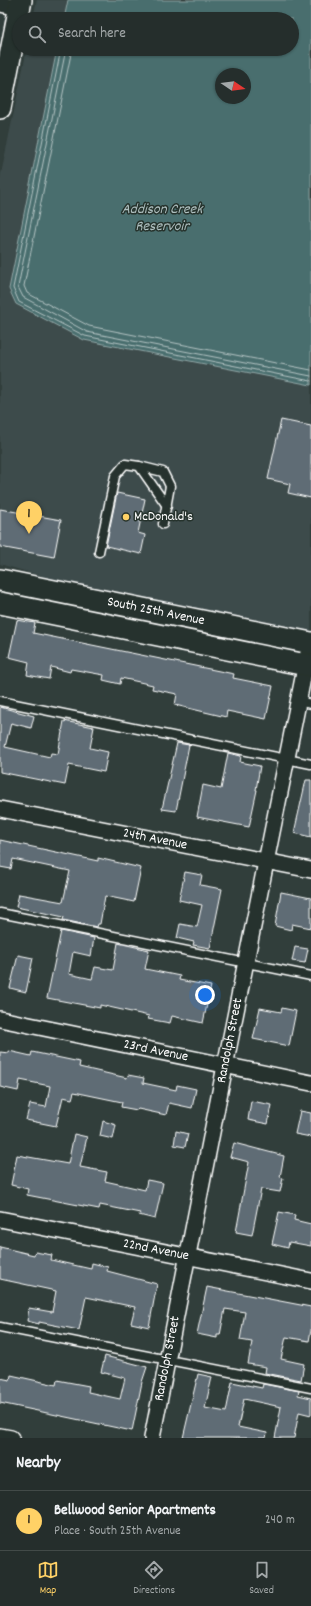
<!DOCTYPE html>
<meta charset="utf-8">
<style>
:root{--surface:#252e2c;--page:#313a38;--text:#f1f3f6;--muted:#a3a8a9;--line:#424a48;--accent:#ffd166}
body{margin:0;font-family:Dekko,sans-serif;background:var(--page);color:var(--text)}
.compass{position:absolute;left:215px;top:68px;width:36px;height:36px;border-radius:50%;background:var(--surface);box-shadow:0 1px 3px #0004;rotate:103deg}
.you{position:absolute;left:205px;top:995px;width:14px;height:14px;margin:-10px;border:3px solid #fff;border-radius:50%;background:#1a73e8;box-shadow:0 0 0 6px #1a73e833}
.badge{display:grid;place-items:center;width:26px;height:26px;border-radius:50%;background:var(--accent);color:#111;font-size:13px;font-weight:700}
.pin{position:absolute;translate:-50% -33px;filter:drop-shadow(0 1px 2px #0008)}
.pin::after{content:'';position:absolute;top:21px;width:14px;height:12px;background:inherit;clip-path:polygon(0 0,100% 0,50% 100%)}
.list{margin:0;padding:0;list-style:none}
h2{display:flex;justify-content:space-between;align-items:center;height:52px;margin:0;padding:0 16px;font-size:17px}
h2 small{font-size:13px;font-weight:400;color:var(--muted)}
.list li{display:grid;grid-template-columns:26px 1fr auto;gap:12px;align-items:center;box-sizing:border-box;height:60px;padding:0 16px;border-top:1px solid var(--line)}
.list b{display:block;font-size:15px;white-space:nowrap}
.list p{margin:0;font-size:13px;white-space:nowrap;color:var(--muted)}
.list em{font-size:13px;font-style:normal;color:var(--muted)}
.icon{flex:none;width:22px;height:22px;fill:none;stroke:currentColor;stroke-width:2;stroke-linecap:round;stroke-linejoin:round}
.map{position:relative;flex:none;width:311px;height:1438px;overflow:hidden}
.search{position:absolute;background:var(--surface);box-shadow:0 1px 3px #0004;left:12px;right:12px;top:12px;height:44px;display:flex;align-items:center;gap:10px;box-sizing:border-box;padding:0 14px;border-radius:22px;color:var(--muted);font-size:15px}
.sheet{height:112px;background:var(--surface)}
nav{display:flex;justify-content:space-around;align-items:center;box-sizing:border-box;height:56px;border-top:1px solid var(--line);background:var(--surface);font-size:11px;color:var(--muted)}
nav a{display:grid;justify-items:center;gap:2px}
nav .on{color:var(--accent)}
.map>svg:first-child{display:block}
.built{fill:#3e4c4c;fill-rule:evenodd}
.water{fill:#496e6e;stroke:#92a8a8;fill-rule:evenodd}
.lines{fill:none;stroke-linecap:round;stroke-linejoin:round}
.shore{stroke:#b6c5c5;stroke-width:1}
.building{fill:#5e6c75;stroke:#fff}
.lane-casing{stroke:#fff;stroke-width:11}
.street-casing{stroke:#fff;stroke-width:18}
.secondary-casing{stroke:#fff;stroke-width:24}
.lane{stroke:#26332d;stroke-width:8}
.street{stroke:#26332d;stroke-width:15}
.secondary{stroke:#26332d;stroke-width:21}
.poi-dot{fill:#ffd166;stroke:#26332d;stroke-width:1.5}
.labels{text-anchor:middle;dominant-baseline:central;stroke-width:3;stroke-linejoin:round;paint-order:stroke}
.poi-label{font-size:14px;fill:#fff;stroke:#26332d;text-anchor:start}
.street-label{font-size:14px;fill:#fff;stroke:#26332d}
.water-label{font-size:15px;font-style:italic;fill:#adbebe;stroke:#26332d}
</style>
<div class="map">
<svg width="311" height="1438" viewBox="0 0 311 1438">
<rect width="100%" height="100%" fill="#313e3b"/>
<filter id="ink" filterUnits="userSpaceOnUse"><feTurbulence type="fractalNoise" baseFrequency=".025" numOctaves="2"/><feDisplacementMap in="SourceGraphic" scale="8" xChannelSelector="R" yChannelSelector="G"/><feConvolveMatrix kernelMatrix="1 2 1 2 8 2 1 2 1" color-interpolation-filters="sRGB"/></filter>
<g filter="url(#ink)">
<!-- built -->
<path class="built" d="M37,0H311V633L66,583L0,564V179L27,49H292V19H33ZM221,74H245V98H221Z"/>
<!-- water -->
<path class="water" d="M68,0H311V385L84,340L16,304L9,289L57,49H292V19H64ZM221,74H245V98H221Z"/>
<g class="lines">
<!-- shore -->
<g class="shore">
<polyline points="61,49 13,288 19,302 85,336 311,381"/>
<polyline points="66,49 18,287 23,297 87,332 311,376"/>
<polyline points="72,49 24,286 27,293 89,326 311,370"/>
</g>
</g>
<!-- building -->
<g class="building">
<polygon points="281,420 311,426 311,498 288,493 290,484 268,479"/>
<polygon points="117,493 145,499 138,533 145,535 141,554 106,546"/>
<polygon points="0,509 61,520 54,557 0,547"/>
<polygon points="17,620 35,623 33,633 234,674 233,678 273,686 266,719 227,711 226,717 175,705 177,694 152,689 153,685 121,678 120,684 103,680 104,675 71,669 70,672 51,667 49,679 27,675 29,662 9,657"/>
<polygon points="0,707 34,716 31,728 11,723 5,747 50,757 51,753 58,754 64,721 94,727 90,748 108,752 104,772 69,765 65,785 0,772"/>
<polygon points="177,743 189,745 176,811 162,809"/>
<polygon points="228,753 241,756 240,762 260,766 256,790 257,790 249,827 197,817 203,785 221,789"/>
<polygon points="306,780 311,780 311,837 294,833"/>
<polygon points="0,840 98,861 98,858 141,868 134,902 105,896 100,924 98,924 97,927 63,920 64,917 16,907 19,894 63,902 70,871 13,859 11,869 0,867"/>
<polygon points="185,872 202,875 200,885 222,889 210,948 193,945 194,942 177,938 180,924 197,927 202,905 179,900"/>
<polygon points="281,892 311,898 311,928 292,924 291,930 275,926"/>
<polygon points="61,931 94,938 91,956 73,952 69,974 92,979 95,967 113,970 118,943 149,950 145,969 180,976 179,980 211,986 203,1023 172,1016 170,1023 148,1019 149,1016 100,1005 100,1008 47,998"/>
<polygon points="295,947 308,949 305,963 292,961"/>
<polygon points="18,955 33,958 26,992 10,988"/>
<polygon points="260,1008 281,1012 282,1008 296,1011 289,1046 253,1039"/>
<polygon points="9,1051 31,1056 32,1052 80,1062 79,1067 127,1078 128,1075 144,1078 143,1083 176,1090 177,1085 196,1089 192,1108 169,1103 166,1115 138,1109 137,1110 121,1107 122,1102 74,1092 72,1099 63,1097 56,1126 26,1120 30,1104 46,1107 50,1086 20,1080 18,1091 0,1087 0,1052 9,1053"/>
<polygon points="251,1101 272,1105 268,1124 248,1120"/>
<polygon points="300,1111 311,1113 311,1137 295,1134"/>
<polygon points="103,1121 116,1125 113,1139 100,1136"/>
<polygon points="176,1131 188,1134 185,1147 174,1145"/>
<polygon points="74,1134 87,1137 80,1167 107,1172 105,1181 145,1190 147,1180 163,1183 155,1219 139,1215 140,1213 100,1205 99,1209 27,1195 28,1189 11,1185 17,1155 68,1164"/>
<polygon points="234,1143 284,1156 280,1177 283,1178 280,1192 261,1189 252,1235 236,1232 249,1162 230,1157"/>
<polygon points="279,1212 295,1215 294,1220 311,1224 311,1246 289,1242 288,1248 272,1244"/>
<polygon points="0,1247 34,1255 35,1252 52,1255 51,1260 91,1269 92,1263 108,1267 107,1271 157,1284 149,1327 131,1323 135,1307 86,1297 79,1330 39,1322 39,1324 27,1321 29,1308 52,1312 56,1291 0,1279"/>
<polygon points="207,1287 311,1307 311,1330 309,1341 286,1337 281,1359 304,1364 301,1380 265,1373 266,1367 248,1364 252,1342 240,1340 245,1312 225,1309 220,1335 217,1335 217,1338 197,1334"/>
<polygon points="105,1356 147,1367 142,1382 132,1431 0,1403 0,1378 10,1380 11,1375 56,1385 57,1380 89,1386 88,1392 120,1399 125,1378 101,1372"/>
<polygon points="198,1374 212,1377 205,1408 226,1412 232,1382 262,1388 263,1384 299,1391 298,1395 311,1398 311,1415 299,1412 294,1438 275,1438 281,1407 244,1399 238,1427 267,1433 266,1438 183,1438"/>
</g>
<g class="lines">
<!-- lane casing -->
<g class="lane-casing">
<g id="lane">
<polyline points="139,466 163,472 170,486 163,524"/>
<polyline points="99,552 115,476 125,464 139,466 167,506"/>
<polyline points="0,701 311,764"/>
<polyline points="298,701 311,704"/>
<polyline points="0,913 311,976"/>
<polyline points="0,1327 311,1388"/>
</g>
</g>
<!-- street casing -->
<g class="street-casing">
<g id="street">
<polyline points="0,4 20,8"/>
<path id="s1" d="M0,809L311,870"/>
<path id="s2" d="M0,1019L311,1083"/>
<path id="s3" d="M0,1219L311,1281"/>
<polyline points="0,1436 11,1438"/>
<path id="s4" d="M152,1438L225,1066L310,643"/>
</g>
</g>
<!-- secondary casing -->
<g class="secondary-casing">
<g id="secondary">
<polyline points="0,108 21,0"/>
<path id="s5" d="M0,580L311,643"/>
<polyline points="0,603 311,666"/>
</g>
</g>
<!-- lane -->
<use href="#lane" class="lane"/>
<!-- street -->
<use href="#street" class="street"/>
<!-- secondary -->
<use href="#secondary" class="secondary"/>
</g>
</g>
<!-- markers -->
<circle class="poi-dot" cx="126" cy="517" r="4"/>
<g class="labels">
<!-- poi labels -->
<g class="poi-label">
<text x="134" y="517">McDonald's</text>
</g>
<!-- street labels -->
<g class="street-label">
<text stroke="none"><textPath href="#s5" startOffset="159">South 25th Avenue</textPath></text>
<text stroke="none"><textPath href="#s1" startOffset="158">24th Avenue</textPath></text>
<text stroke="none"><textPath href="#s4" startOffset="405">Randolph Street</textPath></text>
<text stroke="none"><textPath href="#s2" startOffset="159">23rd Avenue</textPath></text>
<text stroke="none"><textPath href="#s3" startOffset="159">22nd Avenue</textPath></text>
<text stroke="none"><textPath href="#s4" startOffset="81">Randolph Street</textPath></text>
</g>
<!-- water labels -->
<g class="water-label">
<text x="162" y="210">Addison Creek<tspan x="162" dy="17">Reservoir</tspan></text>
</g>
</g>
</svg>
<svg class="compass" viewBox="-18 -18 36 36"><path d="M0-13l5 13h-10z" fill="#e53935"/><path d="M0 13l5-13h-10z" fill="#a3a8a9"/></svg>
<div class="you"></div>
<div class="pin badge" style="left:29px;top:534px">1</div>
<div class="search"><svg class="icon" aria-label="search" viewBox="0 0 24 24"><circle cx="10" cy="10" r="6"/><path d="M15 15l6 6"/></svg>Search here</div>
</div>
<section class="sheet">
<h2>Nearby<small></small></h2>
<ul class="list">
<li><span class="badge">1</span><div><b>Bellwood Senior Apartments</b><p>Place · South 25th Avenue</p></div><em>240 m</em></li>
</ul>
</section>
<nav>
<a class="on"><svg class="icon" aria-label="map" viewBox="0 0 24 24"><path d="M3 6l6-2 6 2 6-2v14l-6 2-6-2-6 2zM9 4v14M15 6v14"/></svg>Map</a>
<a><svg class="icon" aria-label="directions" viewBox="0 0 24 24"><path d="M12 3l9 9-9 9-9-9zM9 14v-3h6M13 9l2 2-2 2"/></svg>Directions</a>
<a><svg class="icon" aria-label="saved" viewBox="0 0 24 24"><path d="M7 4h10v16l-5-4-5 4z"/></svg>Saved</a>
</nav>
